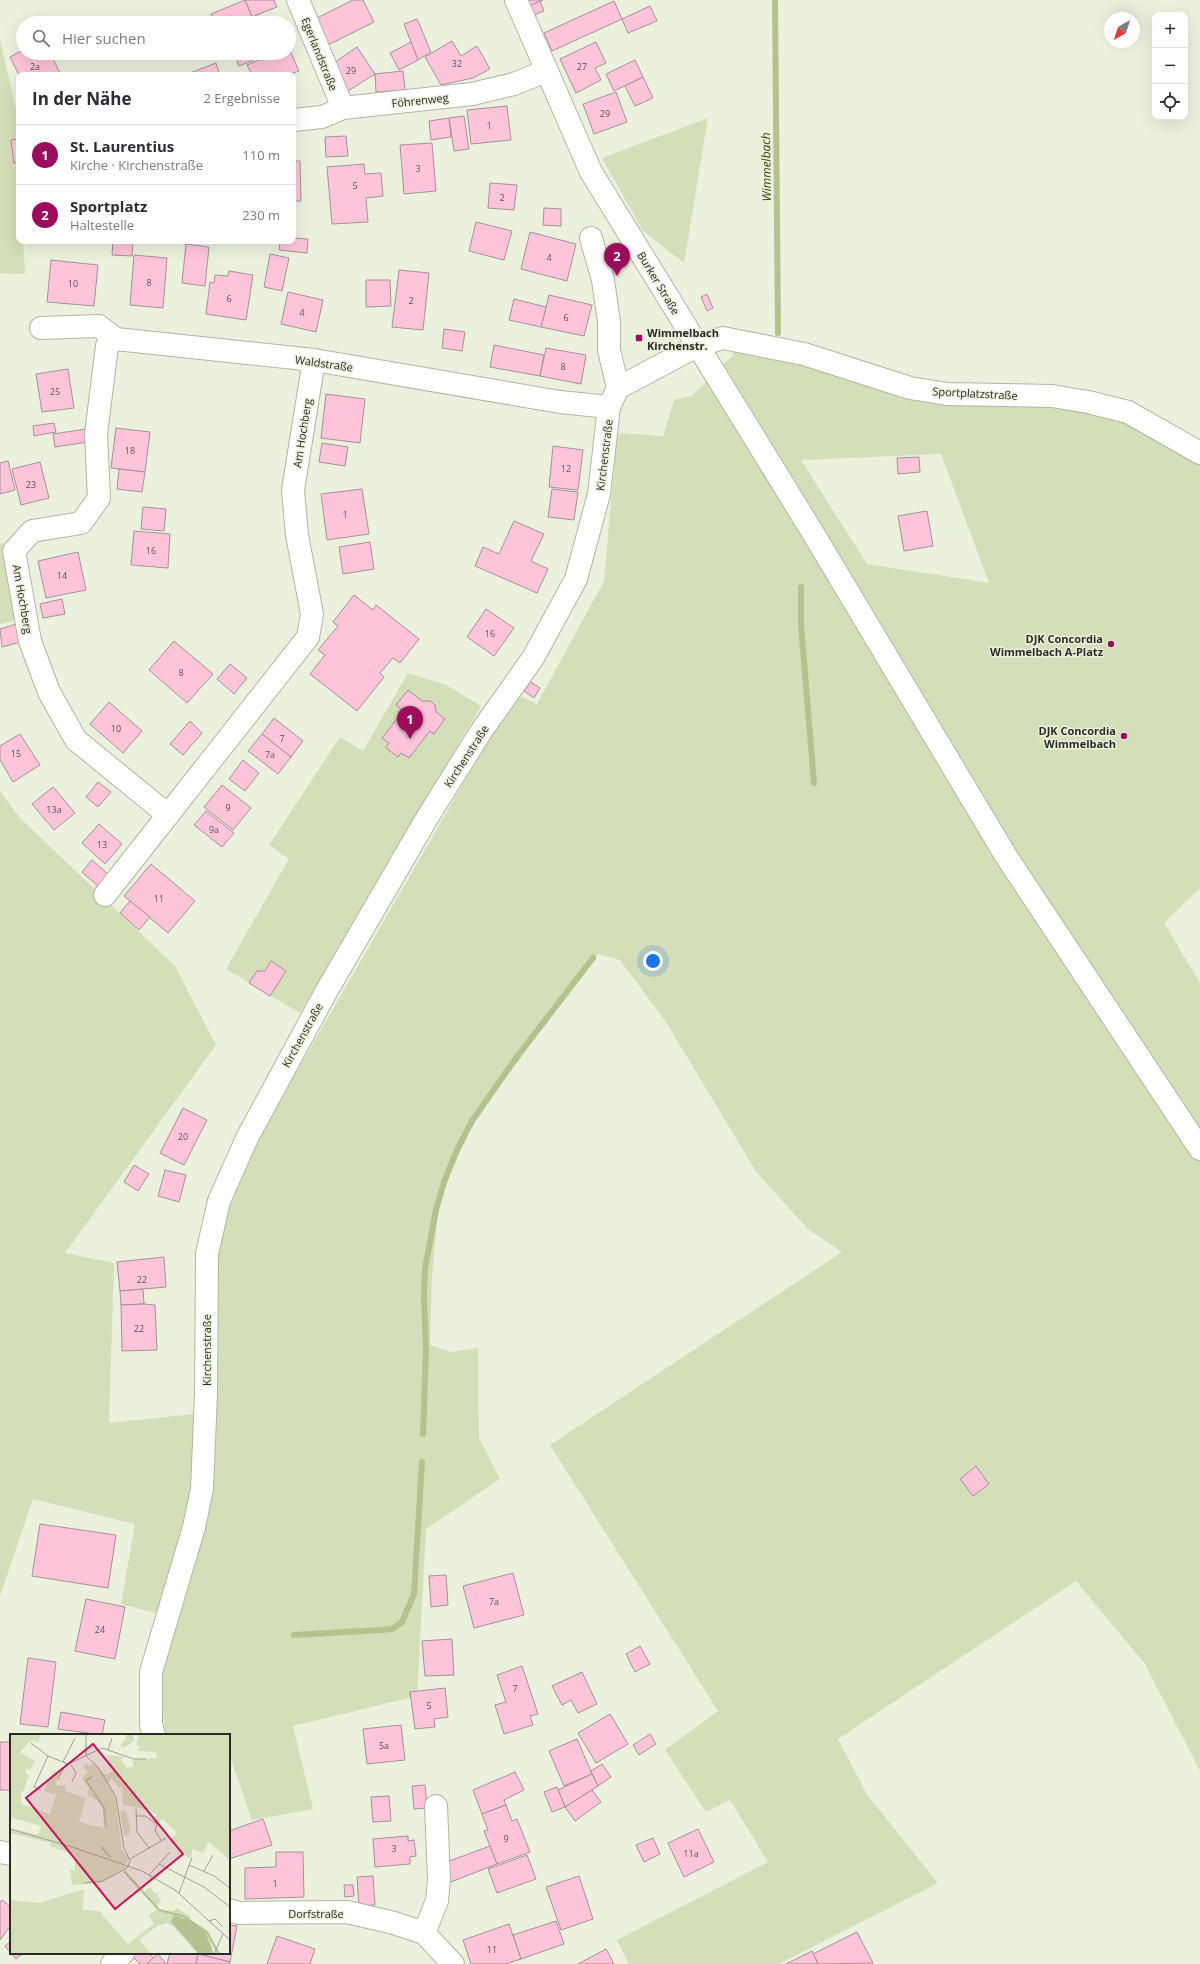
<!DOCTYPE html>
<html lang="de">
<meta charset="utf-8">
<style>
:root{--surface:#fff;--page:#f7f7f7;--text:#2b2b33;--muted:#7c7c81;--line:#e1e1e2;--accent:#9b0c5c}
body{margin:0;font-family:"Open Sans",sans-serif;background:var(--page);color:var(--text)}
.controls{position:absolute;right:12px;top:12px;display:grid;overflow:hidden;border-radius:8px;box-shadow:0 4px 16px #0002}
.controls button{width:36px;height:36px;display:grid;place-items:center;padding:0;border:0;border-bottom:1px solid var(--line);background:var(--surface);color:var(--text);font:20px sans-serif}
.compass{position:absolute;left:1104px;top:12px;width:36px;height:36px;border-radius:50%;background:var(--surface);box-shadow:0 4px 16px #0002;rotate:219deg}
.you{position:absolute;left:653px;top:961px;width:14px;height:14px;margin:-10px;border:3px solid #fff;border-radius:50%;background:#1a73e8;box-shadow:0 0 0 6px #1a73e833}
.badge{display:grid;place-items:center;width:26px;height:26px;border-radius:50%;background:var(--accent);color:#fff;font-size:13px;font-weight:700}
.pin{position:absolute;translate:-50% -33px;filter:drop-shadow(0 1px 2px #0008)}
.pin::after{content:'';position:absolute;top:21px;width:14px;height:12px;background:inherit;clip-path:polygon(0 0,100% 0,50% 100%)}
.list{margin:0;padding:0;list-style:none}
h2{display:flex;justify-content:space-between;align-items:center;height:52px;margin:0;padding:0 16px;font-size:17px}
h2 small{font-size:13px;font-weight:400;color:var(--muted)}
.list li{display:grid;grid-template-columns:26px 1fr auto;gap:12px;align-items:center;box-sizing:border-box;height:60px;padding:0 16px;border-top:1px solid var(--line)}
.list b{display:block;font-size:15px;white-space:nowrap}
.list p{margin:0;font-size:13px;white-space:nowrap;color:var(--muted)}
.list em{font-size:13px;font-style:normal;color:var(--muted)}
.icon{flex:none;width:22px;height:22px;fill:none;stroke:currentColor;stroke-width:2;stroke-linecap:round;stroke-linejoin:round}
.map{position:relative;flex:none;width:1200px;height:1964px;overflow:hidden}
.search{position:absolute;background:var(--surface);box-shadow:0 4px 16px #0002;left:16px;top:16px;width:280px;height:44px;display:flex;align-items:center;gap:10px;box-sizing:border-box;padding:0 14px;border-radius:22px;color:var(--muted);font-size:15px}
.panel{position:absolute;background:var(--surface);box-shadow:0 4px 16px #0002;left:16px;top:72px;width:280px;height:172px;border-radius:8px}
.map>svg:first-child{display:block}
.green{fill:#d4deb8;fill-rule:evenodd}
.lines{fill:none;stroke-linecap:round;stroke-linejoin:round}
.stream{stroke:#b5c28f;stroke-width:6}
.building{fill:#fec5da;stroke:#a49097}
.minor-casing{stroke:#b1b6a4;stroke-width:24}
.major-casing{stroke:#b1b6a4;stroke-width:24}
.minor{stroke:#fff;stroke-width:22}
.major{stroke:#fff;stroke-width:22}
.poi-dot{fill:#9b0c5c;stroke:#ecf1de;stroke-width:1.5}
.labels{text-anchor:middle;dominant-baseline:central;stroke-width:3;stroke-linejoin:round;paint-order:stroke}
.number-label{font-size:9px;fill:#5e5252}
.street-label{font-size:11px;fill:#292b24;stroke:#ecf1de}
.poi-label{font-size:11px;font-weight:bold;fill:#292b24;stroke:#ecf1de;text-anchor:end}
.water-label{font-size:12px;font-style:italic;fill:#394407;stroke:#ecf1de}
.inset-river{fill:none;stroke:#b5c28f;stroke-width:2}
.inset-road{fill:none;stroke:#9ea294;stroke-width:1}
.view{fill:#c2185b;fill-opacity:0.15;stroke:#c2185b;stroke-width:2}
.inset-edge{fill:none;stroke:#292b24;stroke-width:2}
</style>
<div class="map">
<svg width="1200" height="1964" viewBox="0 0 1200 1964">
<rect width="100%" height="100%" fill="#ecf1de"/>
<!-- green -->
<g class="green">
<polygon points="0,39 18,119 19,241 23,241 25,274 0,273"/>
<polygon points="708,118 684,263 643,231 602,158"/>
<path d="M719,327L806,345L918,383L1080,391L1200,442V888L1164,923L1200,983V1771L1145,1664L1076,1581L838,1739L868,1796L938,1883L779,1964H629L617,1940L768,1862L730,1800L706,1812L665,1750L718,1711L550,1445L842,1252L808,1229L757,1173L666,1022L620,960L598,954L476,1118L454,1162L438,1211L432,1275L430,1345L451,1352L478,1348L479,1438L500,1479L426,1529L417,1696L293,1726L313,1809L252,1820L229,1754V1735H166L160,1694L173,1618L121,1604L135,1524L33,1499L0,1596V791L19,817L175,966L216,1045L65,1253L114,1263L109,1423L213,1412L216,1230L237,1175L515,694L537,704L604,581L616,447L619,433L663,436L674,400L692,396L734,354ZM941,454L989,583L867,564L801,460Z"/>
<polygon points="4,543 17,620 0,624 0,544"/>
<polygon points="408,673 446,685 481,706 300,1013 226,969 289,859 269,845 340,737 363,751"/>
</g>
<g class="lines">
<!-- stream -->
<g class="stream">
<polyline points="775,0 778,333"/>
<polyline points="801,587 801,625 814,783"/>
<polyline points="423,1434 426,1350 424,1295 425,1269 436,1210 444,1182 457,1150 472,1121 516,1058 593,958"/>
<polyline points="294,1635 381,1630 392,1629 402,1622 414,1594 422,1462"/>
</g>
</g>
<!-- building -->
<g class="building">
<polygon points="245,0 274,0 277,7 252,17"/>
<polygon points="245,0 252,17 239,23 214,23 211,14"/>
<polygon points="353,0 363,0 374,22 328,45 315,19"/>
<polygon points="524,0 543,0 527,7"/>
<polygon points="540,1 544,11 531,16 527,7"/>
<polygon points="614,1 622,19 552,51 544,33"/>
<polygon points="650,6 657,21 628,33 622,19"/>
<polygon points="417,19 431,52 418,60 404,24"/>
<polygon points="452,41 461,56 477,46 490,69 473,78 441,85 425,57"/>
<polygon points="411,42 418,60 399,70 390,53"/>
<polygon points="596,42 606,63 595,68 601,80 576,93 560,59"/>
<polygon points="357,47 375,74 345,93 328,67"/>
<polygon points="289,48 299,71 288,75 252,75 247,65 275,53 289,53"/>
<polygon points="23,50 23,53 50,53 61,75 19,75 10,57"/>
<polygon points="234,53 251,53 254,60 239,66"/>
<polygon points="635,60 643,77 614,91 606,74"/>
<polygon points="216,63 220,75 185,75"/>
<polygon points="403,71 405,90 376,92 375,74"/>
<polygon points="643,77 653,98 635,106 625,86"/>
<polygon points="616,92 627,122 594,134 583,104"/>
<polygon points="507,106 511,140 471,144 467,110"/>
<polygon points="464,116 469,149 454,151 449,118"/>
<polygon points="449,118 451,137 431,140 429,121"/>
<polygon points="346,136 348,156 326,157 325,137"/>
<polygon points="19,139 19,162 14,163 11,140"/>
<polygon points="432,143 436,191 404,194 400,145"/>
<polygon points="293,161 300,161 301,201 293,201"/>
<polygon points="364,164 365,174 381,173 383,196 366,198 368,222 332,224 327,167"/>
<polygon points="490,183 517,185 514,210 488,208"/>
<polygon points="544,208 561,209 561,226 543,225"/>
<polygon points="476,222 512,231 504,260 469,251"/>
<polygon points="530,232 576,244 567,281 521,269"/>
<polygon points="293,238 308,239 307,253 279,250 280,241 293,241"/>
<polygon points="113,241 133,241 132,256 112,255"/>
<polygon points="186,244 209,247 205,286 182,283"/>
<polygon points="270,254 289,258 282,291 264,287"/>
<polygon points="134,255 167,258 163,308 130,305"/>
<polygon points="51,260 98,265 94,306 47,302"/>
<polygon points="399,270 429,273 423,330 392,327"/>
<polygon points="229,271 253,275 246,320 206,314 210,282 214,283 215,275 228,276"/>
<polygon points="366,280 390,280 391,306 366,307"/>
<polygon points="288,292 323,300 316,332 281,324"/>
<polygon points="707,294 713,308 707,311 701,297"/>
<polygon points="549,295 592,305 584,336 541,327"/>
<polygon points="514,299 546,307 541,327 509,320"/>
<polygon points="444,329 465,332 462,351 442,348"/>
<polygon points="494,345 544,355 540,376 490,367"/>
<polygon points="546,348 586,355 581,384 540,376"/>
<polygon points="68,369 74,408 42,412 36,374"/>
<polygon points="326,394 365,399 360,443 321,438"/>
<polygon points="54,423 56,432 34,436 33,426"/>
<polygon points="116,428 150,432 145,472 111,468"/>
<polygon points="86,429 88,442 55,447 53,434"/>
<polygon points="322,443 348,447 345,466 319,462"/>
<polygon points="553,446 583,450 578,490 549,487"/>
<polygon points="919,457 920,472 898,474 897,458"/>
<polygon points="8,461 15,490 0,494 0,463"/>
<polygon points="40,462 49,498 21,505 12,469"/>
<polygon points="119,469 145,472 142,492 117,489"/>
<polygon points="362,489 369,534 327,540 321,494"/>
<polygon points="552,489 578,492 574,520 548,517"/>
<polygon points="143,507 166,509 164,531 141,529"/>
<polygon points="927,511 933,546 904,551 898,516"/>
<polygon points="514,521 544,534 531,561 548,569 537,593 475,566 483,547 499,554"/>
<polygon points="134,531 170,534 168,568 131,565"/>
<polygon points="370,542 374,569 343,574 339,547"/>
<polygon points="78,552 86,590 46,598 38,561"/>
<polygon points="354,595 373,610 376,605 419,639 400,663 393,658 380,673 384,677 357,711 310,674 325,655 318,650 338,626 333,622"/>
<polygon points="62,599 65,614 43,618 40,604"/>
<polygon points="486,609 514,628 494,656 467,637"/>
<polygon points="16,624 21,642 2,647 0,629"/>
<polygon points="174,641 213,674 187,703 149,670"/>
<polygon points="230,664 247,678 234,694 217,679"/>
<polygon points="530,682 540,688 534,698 524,691"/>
<polygon points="408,690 422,701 430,701 435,705 436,712 445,719 434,734 430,731 409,758 401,753 398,757 386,748 389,743 382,738 403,711 396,705"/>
<polygon points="109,702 142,731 123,753 90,724"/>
<polygon points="274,718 303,741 291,757 262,734"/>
<polygon points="190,721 202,733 183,755 170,744"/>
<polygon points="20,734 40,765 13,782 0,760 0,746"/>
<polygon points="262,734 291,757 278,774 248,751"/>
<polygon points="243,760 259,773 245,791 229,779"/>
<polygon points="98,782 111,792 98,807 86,797"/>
<polygon points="222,785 251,808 233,830 204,807"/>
<polygon points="53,787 75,813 54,830 32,804"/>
<polygon points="206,811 234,833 222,847 194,825"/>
<polygon points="99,824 122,844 105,864 82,843"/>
<polygon points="92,860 109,875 99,887 82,872"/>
<polygon points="151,864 195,901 168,933 124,896"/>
<polygon points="130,901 150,917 139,930 120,913"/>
<polygon points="271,961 286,971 270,996 249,983 257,971 265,971"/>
<polygon points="183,1108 207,1120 184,1165 160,1153"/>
<polygon points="134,1165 149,1174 138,1191 124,1182"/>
<polygon points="165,1170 186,1175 179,1202 158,1196"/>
<polygon points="164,1257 166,1287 120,1291 117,1262"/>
<polygon points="143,1289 144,1304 121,1305 120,1291"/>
<polygon points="144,1304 155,1305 157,1350 122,1351 121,1305"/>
<polygon points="976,1466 989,1484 973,1496 960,1479"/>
<polygon points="40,1524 116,1535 108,1588 32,1576"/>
<polygon points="513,1573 524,1615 474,1628 463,1586"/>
<polygon points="446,1575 448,1605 431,1607 429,1576"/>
<polygon points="86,1599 125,1607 115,1659 75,1651"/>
<polygon points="452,1639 454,1675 425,1676 422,1641"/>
<polygon points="640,1646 650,1664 635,1672 626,1654"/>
<polygon points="28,1658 56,1662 48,1727 20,1724"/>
<polygon points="522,1666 538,1714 530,1716 533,1725 504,1734 495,1705 506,1702 497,1675"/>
<polygon points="582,1672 597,1704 578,1713 571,1700 562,1705 552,1686"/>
<polygon points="445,1688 448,1717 434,1719 435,1727 415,1729 410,1692"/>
<polygon points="61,1712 105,1720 102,1735 58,1729"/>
<polygon points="610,1714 628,1744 596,1763 578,1733"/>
<polygon points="401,1725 405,1760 367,1764 363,1729"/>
<polygon points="650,1734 656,1744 639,1755 633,1745"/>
<polygon points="577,1739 592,1774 564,1786 549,1751"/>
<rect x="0" y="1742" width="11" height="48"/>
<polygon points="602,1764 611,1777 598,1786 591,1771"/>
<polygon points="515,1772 524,1790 504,1800 506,1805 482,1814 473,1790"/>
<polygon points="592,1774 598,1786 565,1807 558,1790"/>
<polygon points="425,1785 427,1808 414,1809 412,1786"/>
<polygon points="557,1787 565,1807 552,1812 544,1792"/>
<polygon points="592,1790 601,1802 575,1821 565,1807"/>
<polygon points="389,1796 391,1821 373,1822 371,1797"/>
<polygon points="506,1805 512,1821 517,1819 530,1852 497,1864 484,1831 488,1830 482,1814"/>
<polygon points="263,1819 272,1845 229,1859 229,1831"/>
<polygon points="698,1829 714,1862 684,1877 668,1843"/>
<polygon points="408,1836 408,1841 414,1840 416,1856 410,1857 410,1864 375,1867 373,1839"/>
<polygon points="653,1838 660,1854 644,1862 636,1845"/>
<polygon points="490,1846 497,1864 451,1882 444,1863"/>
<polygon points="276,1852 303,1852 304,1897 245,1899 245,1868 276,1867"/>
<polygon points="527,1855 536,1879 497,1893 488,1869"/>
<polygon points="373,1876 375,1905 359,1906 357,1877"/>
<polygon points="579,1876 593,1919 561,1930 546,1887"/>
<polygon points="344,1885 353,1885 354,1896 345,1897"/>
<polygon points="2,1900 11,1907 11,1925 0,1940 0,1902"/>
<polygon points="556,1921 564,1944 521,1959 513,1935"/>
<polygon points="509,1924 521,1959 505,1964 471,1964 463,1940"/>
<polygon points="229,1925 237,1926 230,1962 198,1954 198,1953 229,1953"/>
<polygon points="857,1932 873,1963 818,1964 813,1954"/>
<polygon points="277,1936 315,1949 310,1964 267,1964"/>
<polygon points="11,1941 11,1953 5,1946"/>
<polygon points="606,1949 614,1964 578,1964"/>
<polygon points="812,1951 818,1964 786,1964"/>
<polygon points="11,1953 23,1953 16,1959"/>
<polygon points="135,1953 149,1953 153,1958 147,1964 140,1964 132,1956"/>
<polygon points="170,1953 198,1953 196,1964 167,1964"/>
<polygon points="158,1954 166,1964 147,1964 153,1958"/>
<polygon points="198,1954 230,1962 229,1964 196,1964"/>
</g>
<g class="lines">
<!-- minor casing -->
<g class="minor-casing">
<g id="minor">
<polyline points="298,0 343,108"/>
<polyline points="293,120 322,117 343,108 472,94 514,84 546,71"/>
<polyline points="591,238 603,280 609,322 609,350 618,388"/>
<polyline points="41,328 99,326 116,339 314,360 560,402 609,407"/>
<polyline points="116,339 107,346 96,434 99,498 81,523 32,531 14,551 30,641 49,692 76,740 168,815"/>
<polyline points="105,895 308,637 312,614 297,535 293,490 314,360"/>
<polyline points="154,1735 151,1725 151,1672 194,1527 202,1489 206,1393 207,1254 219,1201 247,1138 326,992 427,818 482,730 533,658 576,579 599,494 609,407 618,388 697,346 723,338 804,354 910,388 947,394 1052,396 1088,402 1128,412 1200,453"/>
<polyline points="0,1852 11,1854"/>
<polyline points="229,1910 239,1913 347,1912 394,1923 424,1933 453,1964"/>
<polyline points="424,1933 437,1901 439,1879 436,1806"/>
<polyline points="112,1964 123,1953"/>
</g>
</g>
<!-- major casing -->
<g class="major-casing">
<polyline id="major" points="516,0 591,172 813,533 1006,856 1200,1149"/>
</g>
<!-- minor -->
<use href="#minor" class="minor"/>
<!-- major -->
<use href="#major" class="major"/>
</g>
<!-- markers -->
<g class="poi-dot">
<rect x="635" y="334" width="8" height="8" rx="2"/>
<circle cx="1111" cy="644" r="4"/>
<circle cx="1124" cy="736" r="4"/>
</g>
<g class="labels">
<!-- number labels -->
<g class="number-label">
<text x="457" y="63">32</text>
<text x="35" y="66">2a</text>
<text x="582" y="66">27</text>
<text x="351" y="70">29</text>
<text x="605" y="113">29</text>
<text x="489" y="125">1</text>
<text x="418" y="168">3</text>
<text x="355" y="185">5</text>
<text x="502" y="197">2</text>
<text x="549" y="257">4</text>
<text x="149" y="282">8</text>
<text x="73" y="283">10</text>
<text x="229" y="298">6</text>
<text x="411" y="300">2</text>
<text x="302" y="312">4</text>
<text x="566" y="317">6</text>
<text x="563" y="366">8</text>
<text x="55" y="391">25</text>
<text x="130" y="450">18</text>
<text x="566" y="468">12</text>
<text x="31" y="484">23</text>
<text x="345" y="514">1</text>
<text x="151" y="550">16</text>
<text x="62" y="575">14</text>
<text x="490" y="633">16</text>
<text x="181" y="672">8</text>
<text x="116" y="728">10</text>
<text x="282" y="738">7</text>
<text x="16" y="753">15</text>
<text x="270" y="754">7a</text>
<text x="228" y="807">9</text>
<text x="54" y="809">13a</text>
<text x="214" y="829">9a</text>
<text x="102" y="844">13</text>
<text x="159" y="898">11</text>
<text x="183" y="1136">20</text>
<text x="142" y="1279">22</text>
<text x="139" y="1328">22</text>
<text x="494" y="1601">7a</text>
<text x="100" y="1629">24</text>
<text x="515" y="1688">7</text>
<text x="429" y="1705">5</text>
<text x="384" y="1745">5a</text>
<text x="506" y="1838">9</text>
<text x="394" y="1848">3</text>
<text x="691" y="1853">11a</text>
<text x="275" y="1883">1</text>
<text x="492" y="1949">11</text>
</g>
<!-- street labels -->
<g class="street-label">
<text transform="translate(320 54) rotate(68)">Egerlandstraße</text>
<text transform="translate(420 100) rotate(-6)">Föhrenweg</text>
<text transform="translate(659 283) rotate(59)">Burker Straße</text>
<text transform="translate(324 363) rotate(8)">Waldstraße</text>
<text transform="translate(975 393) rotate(3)">Sportplatzstraße</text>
<text transform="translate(302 433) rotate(-81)">Am Hochberg</text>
<text transform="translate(604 455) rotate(-83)">Kirchenstraße</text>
<text transform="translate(23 599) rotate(80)">Am Hochberg</text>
<text transform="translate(466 756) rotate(-57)">Kirchenstraße</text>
<text transform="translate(302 1035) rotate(-61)">Kirchenstraße</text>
<text transform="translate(206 1350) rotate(-90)">Kirchenstraße</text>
<text x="316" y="1913">Dorfstraße</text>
</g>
<!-- poi labels -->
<g class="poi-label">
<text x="647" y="332" text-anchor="start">Wimmelbach<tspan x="647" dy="13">Kirchenstr.</tspan></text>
<text x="1103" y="638">DJK Concordia<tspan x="1103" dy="13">Wimmelbach A-Platz</tspan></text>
<text x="1116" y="730">DJK Concordia<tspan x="1116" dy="13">Wimmelbach</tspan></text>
</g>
<!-- water labels -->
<g class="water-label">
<text transform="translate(766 167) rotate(-91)">Wimmelbach</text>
</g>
</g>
<!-- overview -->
<g transform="translate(10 1734)">
<rect width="220" height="220" fill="#ecf1de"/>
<path d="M0,0H31L28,9L24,6L19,8L10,18L25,27L20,36L17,34L15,38L19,41L14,56L11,58V70L40,80L46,61L34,57L44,36L50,39L45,51L56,52L55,57L76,64L69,88L94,94L93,72L87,64L85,66L77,60L79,54L72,44L78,37L73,33L76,29L80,32L83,29L96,41L103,37L97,21L115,23L111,25L117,34L124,32L122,26L147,24L146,18L128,17L130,13L126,11L129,0H220V126L199,108L193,119L183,115L180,125L159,106L167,99L152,85L148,90L144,86L147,81L140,76L113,71L112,53L109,54L102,45L97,51L105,61L112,115L118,124L115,134L90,149L62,151L60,136H65V121L40,112L41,109L0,99V94L28,101L31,92L0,83ZM115,0H123L124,7L114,14L110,12L116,5ZM116,76L120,94L119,101L114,102L110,77ZM139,153L145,159H149L147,163L151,165L147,173L133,160ZM74,155L73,176L89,177L118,210L144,190L139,180L148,176L164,177L167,174L181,183L180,185L199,200L204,219L188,220L165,194L157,189L147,192L129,206L141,220H0V166L29,169Z" fill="#d4deb8"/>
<path d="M164,181L180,187L196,199L203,220H189L161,188Z" fill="#b5c28f"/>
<path class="inset-river" d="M82,42L76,47L83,57M84,59L94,74L96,93M91,113L101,124M114,137L149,176L173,182L197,198L209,220"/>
<path class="inset-road" d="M76,0V21M21,9L38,22L58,30L92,14L124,25H136M98,16L102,4M53,28L65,4M61,31L66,39L62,48M50,45L48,44L56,30M31,56L24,53L38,22M126,75L127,98L139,114M126,82H135L147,90L145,97L151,106M0,95L62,113L132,137L165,156L220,206M120,125L156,104M149,130L194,153L220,173M179,131L204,142L220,154M194,137L203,121M139,141L160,118M74,149L93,147L117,134L120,127L114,114L106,63L88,33L76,22M169,159L182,123M199,187L205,185L213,193M204,220L213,200"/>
<path class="view" d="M83,10L173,120L105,175L16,64Z"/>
<rect width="220" height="220" class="inset-edge"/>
</g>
</svg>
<div class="controls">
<button>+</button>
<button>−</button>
<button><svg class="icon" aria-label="locate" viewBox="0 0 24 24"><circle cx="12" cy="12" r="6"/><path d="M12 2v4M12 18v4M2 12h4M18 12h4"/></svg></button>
</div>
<svg class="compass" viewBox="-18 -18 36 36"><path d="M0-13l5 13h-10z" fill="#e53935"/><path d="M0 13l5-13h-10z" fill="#7c7c81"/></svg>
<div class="you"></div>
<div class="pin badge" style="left:410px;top:739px">1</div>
<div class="pin badge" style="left:617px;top:276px">2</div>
<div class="search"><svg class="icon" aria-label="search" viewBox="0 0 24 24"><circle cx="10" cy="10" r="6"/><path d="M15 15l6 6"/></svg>Hier suchen</div>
<section class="panel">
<h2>In der Nähe<small>2 Ergebnisse</small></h2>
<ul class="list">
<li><span class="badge">1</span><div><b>St. Laurentius</b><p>Kirche · Kirchenstraße</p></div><em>110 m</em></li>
<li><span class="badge">2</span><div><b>Sportplatz</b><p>Haltestelle</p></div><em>230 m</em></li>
</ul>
</section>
</div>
